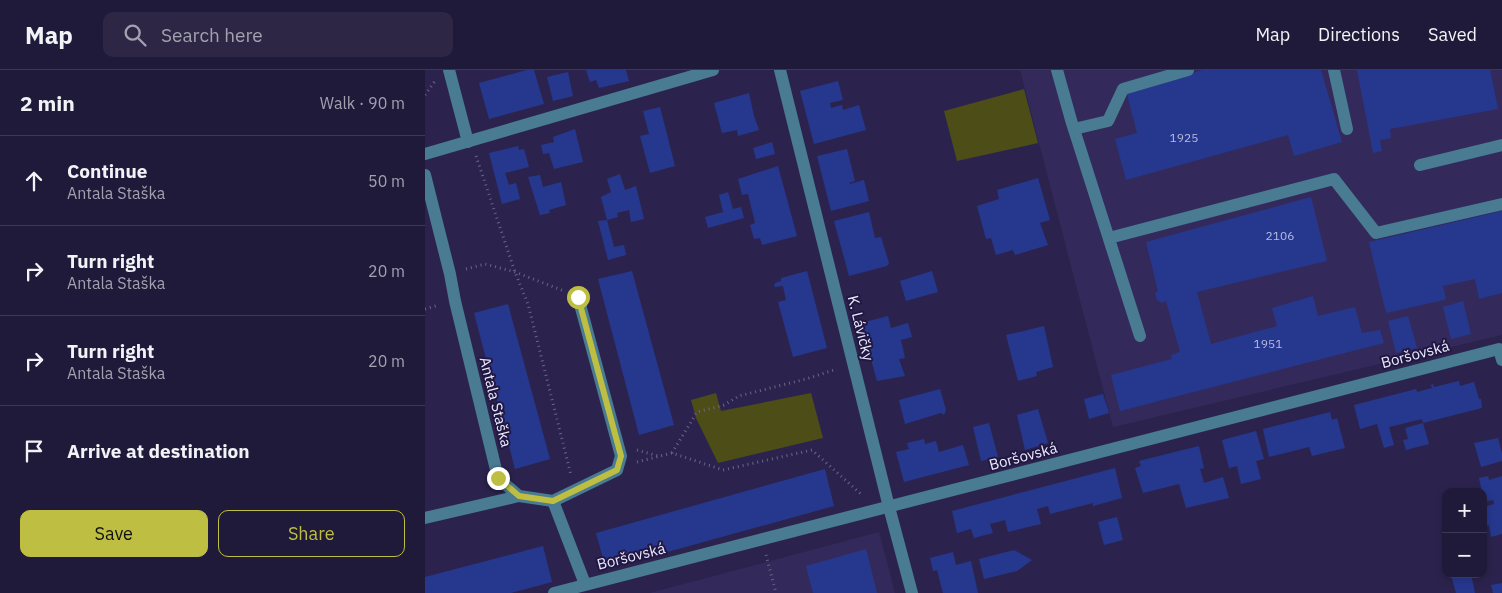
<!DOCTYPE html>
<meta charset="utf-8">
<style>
:root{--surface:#201a3a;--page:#2d2745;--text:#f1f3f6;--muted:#a2a1af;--line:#3d3854;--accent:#bebf42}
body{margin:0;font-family:"IBM Plex Sans",sans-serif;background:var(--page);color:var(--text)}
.controls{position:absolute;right:15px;bottom:15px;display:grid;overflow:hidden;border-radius:10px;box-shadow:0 2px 8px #0003}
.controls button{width:45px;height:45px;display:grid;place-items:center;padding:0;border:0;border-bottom:1px solid var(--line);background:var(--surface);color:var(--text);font:25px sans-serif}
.stop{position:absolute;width:15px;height:15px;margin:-11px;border:4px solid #bebf42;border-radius:50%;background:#fff}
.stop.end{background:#bebf42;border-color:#fff;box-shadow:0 1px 5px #0008}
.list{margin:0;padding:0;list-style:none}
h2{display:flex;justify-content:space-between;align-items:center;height:65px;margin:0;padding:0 20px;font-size:21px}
h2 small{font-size:16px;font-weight:400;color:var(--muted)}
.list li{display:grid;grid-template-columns:32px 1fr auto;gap:15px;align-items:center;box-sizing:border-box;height:90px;padding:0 20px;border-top:1px solid var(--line)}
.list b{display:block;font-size:19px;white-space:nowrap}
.list p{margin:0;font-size:16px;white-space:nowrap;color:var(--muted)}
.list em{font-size:16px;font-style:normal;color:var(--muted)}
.actions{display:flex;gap:10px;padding:15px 20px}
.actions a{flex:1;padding:11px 0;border:1px solid var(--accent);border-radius:10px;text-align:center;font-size:18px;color:var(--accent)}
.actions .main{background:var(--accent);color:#111}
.icon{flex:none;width:28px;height:28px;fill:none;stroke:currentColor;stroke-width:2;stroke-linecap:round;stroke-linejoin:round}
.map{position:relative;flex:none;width:1077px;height:523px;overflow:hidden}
header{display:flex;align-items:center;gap:30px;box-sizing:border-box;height:70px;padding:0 25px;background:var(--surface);border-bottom:1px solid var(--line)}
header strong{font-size:24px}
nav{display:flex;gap:28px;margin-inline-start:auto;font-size:18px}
.search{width:350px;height:45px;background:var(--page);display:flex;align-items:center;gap:12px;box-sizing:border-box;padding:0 18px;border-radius:10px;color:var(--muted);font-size:19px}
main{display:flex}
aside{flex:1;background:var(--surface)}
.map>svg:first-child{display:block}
.built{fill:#332a5b}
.green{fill:#4d4d18}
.building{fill:#26388e}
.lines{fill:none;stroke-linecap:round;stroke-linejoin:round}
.path{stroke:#6a6488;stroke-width:3;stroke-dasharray:1 4;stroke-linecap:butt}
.minor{stroke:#497b92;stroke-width:12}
.route{stroke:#bebf42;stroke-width:6}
.labels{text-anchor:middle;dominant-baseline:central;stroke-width:4;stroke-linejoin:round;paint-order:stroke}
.number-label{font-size:12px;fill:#b9bce3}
.street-label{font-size:15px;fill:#eae8ff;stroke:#211842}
</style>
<header>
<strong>Map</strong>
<div class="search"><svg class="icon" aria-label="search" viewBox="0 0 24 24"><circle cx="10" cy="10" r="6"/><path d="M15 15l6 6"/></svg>Search here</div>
<nav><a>Map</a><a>Directions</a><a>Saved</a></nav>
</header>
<main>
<aside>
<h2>2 min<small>Walk · 90 m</small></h2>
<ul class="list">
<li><svg class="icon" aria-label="ahead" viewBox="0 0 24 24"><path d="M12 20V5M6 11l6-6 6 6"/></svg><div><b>Continue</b><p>Antala Staška</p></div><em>50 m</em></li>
<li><svg class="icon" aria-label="right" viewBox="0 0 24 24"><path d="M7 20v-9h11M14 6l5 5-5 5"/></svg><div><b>Turn right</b><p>Antala Staška</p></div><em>20 m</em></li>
<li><svg class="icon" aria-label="right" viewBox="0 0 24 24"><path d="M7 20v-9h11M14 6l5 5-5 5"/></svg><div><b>Turn right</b><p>Antala Staška</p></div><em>20 m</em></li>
<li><svg class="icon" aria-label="arrive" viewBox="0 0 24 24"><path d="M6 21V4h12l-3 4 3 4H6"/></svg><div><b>Arrive at destination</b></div></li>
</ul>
<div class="actions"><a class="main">Save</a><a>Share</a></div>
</aside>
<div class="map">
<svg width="1077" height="523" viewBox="0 0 1077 523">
<rect width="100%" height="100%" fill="#2b234d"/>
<!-- built -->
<g class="built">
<polygon points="595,0 1077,0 1077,265 688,357"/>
<polygon points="454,462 470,523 225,523"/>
</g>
<!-- green -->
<g class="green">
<polygon points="599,19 613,73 532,91 519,41"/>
<polygon points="291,323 296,341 386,323 398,368 293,393 271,348 266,330"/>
</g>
<!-- building -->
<g class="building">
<polygon points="102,0 109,0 119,34 64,49 54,13"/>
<polygon points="161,0 201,0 204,11 174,18 171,10 165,12"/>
<polygon points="778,0 896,0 917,72 869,86 863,65 701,110 690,69 712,63 701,21"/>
<polygon points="932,0 1065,0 1073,39 965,59 966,68 955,70 957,81 948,83"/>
<polygon points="143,2 148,26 128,31 122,7"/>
<polygon points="413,11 418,30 405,33 406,38 417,35 418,40 434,35 441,60 389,74 375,21"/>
<polygon points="324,23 329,46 334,60 313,66 312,60 297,63 289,33"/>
<polygon points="235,37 250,96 225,103 215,66 224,64 218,41"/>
<polygon points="150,59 158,92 129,99 124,83 118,84 116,75 129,72 128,67"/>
<polygon points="347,72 350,84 331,89 328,78"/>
<polygon points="93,76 94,80 99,79 104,97 80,103 84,115 91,113 95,129 77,134 64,83"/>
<polygon points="422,79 430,111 424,113 425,114 439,110 444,131 406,141 392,86"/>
<polygon points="353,96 372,166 337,175 335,168 329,169 325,155 330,153 323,124 317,125 313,109"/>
<polygon points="195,104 200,120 211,116 219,149 206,152 204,140 192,143 193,147 182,150 189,177 199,175 201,185 183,190 173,151 182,150 176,127 186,122 182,109"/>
<polygon points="115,105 118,117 136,112 141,135 124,140 125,143 115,145 103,107"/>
<polygon points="613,108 625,150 615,153 623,175 590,185 588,180 571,185 566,168 561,169 552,136 574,129 572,120"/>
<polygon points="303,122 308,139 316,137 319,148 283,158 280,147 298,142 294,125"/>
<polygon points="886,127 902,191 772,222 786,274 852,256 847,238 888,226 893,246 930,237 937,263 955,260 959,273 695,341 686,305 747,289 746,285 755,282 741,231 737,233 732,230 730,223 733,221 721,172"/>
<polygon points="1077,141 1077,223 1054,229 1050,209 1018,216 1021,229 1019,230 961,243 944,172"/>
<polygon points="444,142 450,168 456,167 464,193 462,196 424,206 409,151"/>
<polygon points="207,201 249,355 214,365 173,209"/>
<polygon points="382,201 402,278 368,287 353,232 361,230 358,216 349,217 350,213 356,211 356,208"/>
<polygon points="507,201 513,222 481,231 475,211"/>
<polygon points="1038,231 1046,264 1026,269 1018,237"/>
<polygon points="83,234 125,389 90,399 49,243"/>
<polygon points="463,246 466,258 483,253 487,267 476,270 480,288 474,289 480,306 452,311 436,253"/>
<polygon points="983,246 992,278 971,283 963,251"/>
<polygon points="619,256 628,297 611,302 612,306 593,311 581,265"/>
<polygon points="1034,311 1035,316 1049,312 1054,329 1056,329 1057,338 998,353 997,349 964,357 969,375 959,378 952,354 935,359 929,335 991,319 992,322 1007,318 1006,315 1008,314 1009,317"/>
<polygon points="515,319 521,340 519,345 516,343 480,354 474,330"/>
<polygon points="678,324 684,343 664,349 659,329"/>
<polygon points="613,339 623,373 600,380 592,345"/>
<polygon points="905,342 907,350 912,348 920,378 887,386 884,377 844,387 838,359"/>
<polygon points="564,353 573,387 556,391 548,357"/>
<polygon points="998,353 1004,374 981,380 978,370 983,369 980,358"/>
<polygon points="831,361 839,389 831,391 836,409 816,414 812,396 804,398 797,370"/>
<polygon points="1073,368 1077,383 1077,391 1056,397 1049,373"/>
<polygon points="499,369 500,374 511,371 514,382 538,375 544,395 479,412 471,382 484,379 482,373"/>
<polygon points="774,376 779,398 775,399 779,413 798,407 804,428 761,438 754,414 718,423 710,398 716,396 714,391"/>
<polygon points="690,398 697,428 668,436 668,433 625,444 623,436 612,439 616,454 583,462 580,450 565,454 568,463 549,468 546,459 532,463 527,441"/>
<polygon points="400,399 409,436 181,499 171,463"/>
<polygon points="1063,406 1064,410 1077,406 1077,464 1066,467 1064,455 1058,456 1058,437 1069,434 1068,430 1059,432 1054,408"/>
<polygon points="692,447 698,470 679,475 673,452"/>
<polygon points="118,476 127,512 86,523 0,523 0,507"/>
<polygon points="441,479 452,523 388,523 381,496"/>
<polygon points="589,480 607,490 592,501 559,509 554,489"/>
<polygon points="528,482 531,495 546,491 553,523 518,523 512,500 508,501 505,488"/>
<polygon points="1046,504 1050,523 1031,523 1026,505"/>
<polygon points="1077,513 1077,523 1068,523 1066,515"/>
</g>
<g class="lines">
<!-- path -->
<g class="path">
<polyline points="0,25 10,11"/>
<polyline points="51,86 90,202 103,234 146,405"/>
<polyline points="41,199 60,194 90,202 139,221"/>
<polyline points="0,239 14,235"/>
<polyline points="212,380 233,386"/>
<polyline points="247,383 272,342 299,335 314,326 381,309 412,299"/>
<polyline points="212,392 247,383 298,400 387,380 437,425"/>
<polyline points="341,485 351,523"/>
</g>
<!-- minor -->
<g class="minor">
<polyline points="24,0 43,72"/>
<polyline points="355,0 464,437 487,523"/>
<polyline points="632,0 646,50 715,266"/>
<polyline points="909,0 922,59"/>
<polyline points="649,59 683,51 698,19 763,0"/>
<polyline points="0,84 288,0"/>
<polyline points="995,95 1077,75"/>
<polyline points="0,105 25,204 30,231 73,408 94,426 128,431 192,400 196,386 153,227"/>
<polyline points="684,168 909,109 951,163 1077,134"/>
<polyline points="128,431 160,514"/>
<polyline points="0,448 94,426"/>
<polyline points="129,523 1074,279 1077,290"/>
</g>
</g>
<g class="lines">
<!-- route -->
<polyline class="route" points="73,408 94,426 128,431 192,400 196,386 153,227"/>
</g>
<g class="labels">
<!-- number labels -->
<g class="number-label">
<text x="759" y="67">1925</text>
<text x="855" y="165">2106</text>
<text x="843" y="273">1951</text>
</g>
<!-- street labels -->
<g class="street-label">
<text transform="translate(436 258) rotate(76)">K. Lávičky</text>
<text transform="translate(990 284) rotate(-15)">Boršovská</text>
<text transform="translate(71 332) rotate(76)">Antala Staška</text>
<text transform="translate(598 386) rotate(-15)">Boršovská</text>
<text transform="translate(206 486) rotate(-14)">Boršovská</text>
</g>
</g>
</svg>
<div class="controls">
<button>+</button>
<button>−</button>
</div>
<div class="stop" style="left:153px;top:227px"></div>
<div class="stop end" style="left:73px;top:408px"></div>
</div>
</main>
